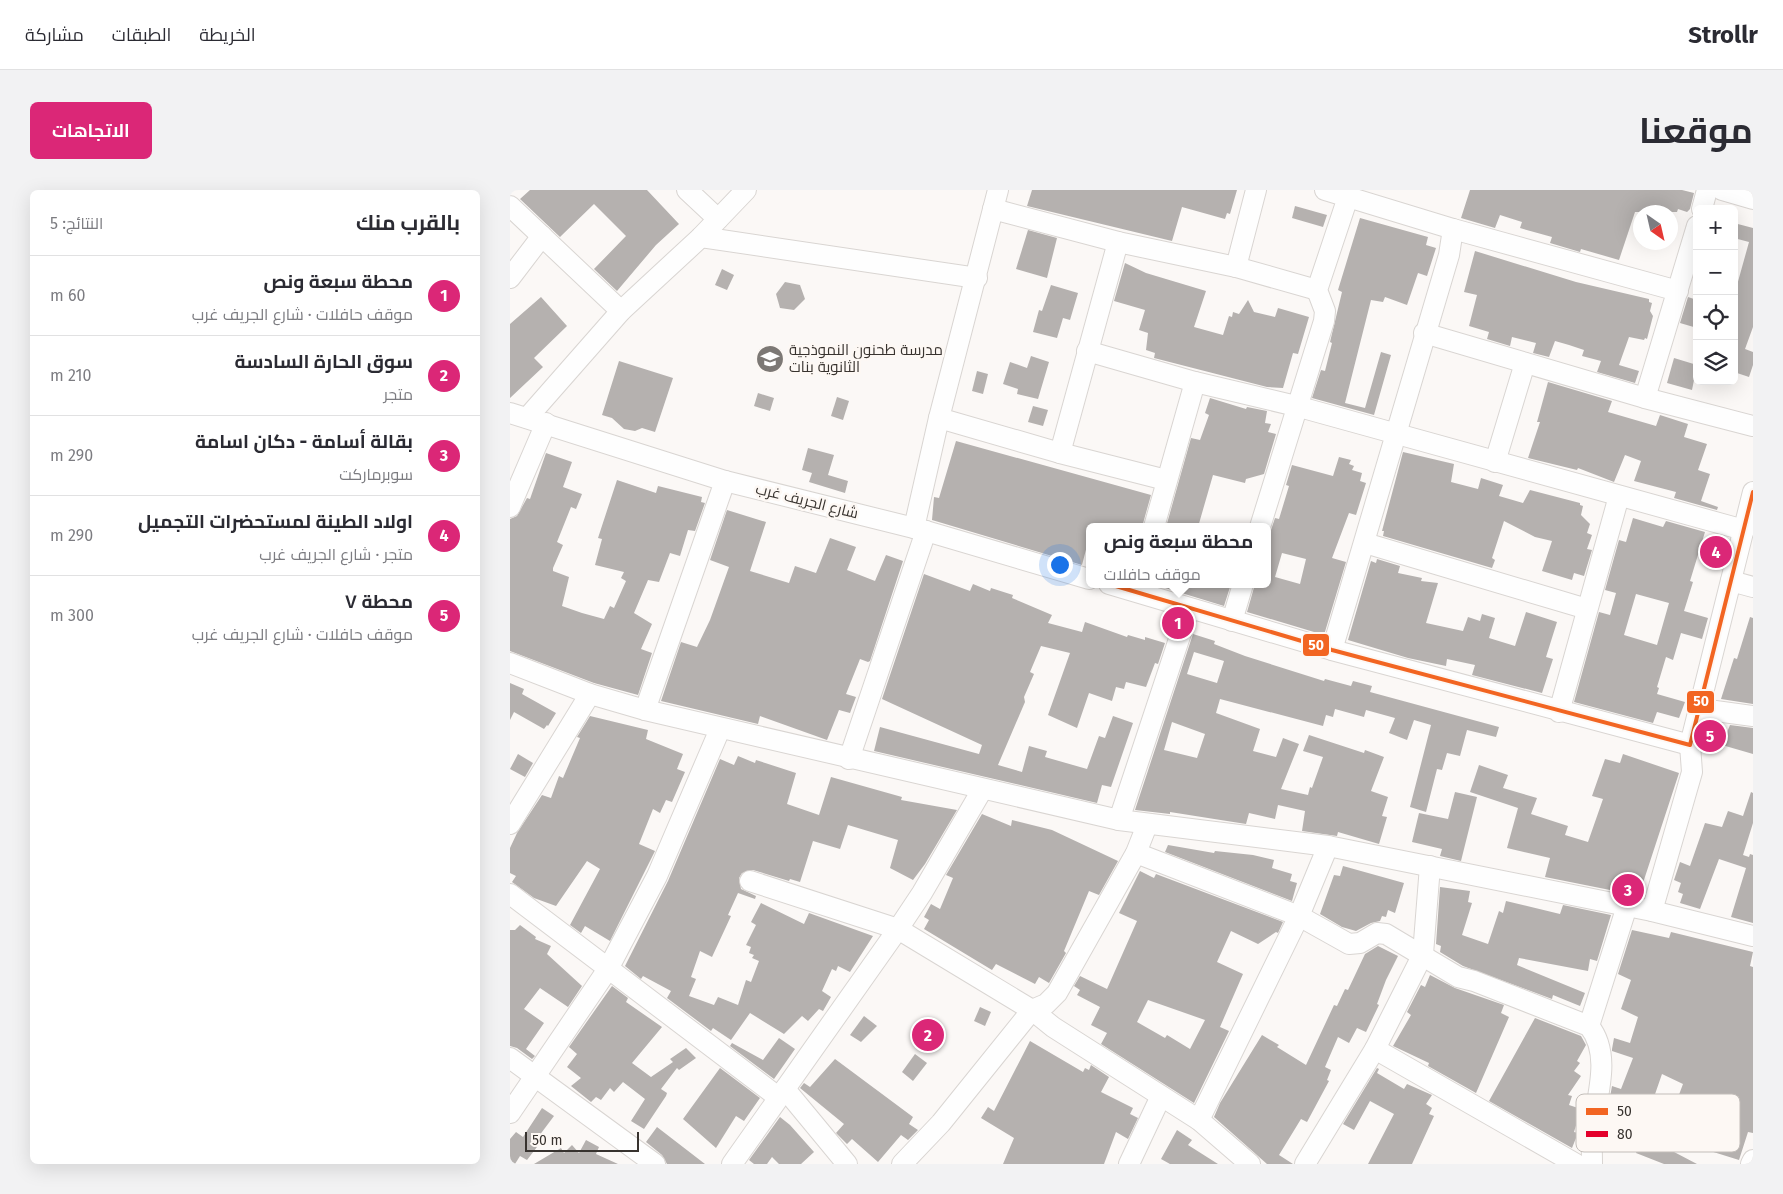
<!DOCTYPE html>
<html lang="ar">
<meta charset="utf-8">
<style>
:root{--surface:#fff;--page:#f2f2f3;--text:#2b2b33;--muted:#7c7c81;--line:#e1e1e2;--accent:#db2777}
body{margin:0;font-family:"Fira Sans",Cairo,sans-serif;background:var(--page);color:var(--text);direction:rtl}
.controls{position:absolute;right:15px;top:15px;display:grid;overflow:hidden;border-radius:8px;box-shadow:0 5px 20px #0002}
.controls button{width:45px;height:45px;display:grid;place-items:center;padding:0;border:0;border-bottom:1px solid var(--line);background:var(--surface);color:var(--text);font:25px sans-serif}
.compass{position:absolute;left:1123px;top:15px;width:45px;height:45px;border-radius:50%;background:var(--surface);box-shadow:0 5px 20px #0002;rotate:146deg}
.scale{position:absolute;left:15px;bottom:12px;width:114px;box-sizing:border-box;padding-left:5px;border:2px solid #38332f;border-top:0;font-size:14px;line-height:18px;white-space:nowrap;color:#38332f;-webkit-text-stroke:4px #fdf8f4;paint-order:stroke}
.you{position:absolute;left:549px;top:374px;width:18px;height:18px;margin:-12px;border:4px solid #fff;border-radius:50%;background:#1a73e8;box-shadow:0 0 0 8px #1a73e833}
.badge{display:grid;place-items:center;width:32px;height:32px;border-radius:50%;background:var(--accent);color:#fff;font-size:16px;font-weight:700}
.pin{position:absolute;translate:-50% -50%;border:2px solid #fff;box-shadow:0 1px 5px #0006}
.popup{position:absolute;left:576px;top:333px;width:185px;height:65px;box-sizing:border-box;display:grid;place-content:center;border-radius:8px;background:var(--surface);filter:drop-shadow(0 1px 4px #0005);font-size:16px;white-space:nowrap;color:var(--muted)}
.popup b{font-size:19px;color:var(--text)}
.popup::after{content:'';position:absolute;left:50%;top:100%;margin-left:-10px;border:10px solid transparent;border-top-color:var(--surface)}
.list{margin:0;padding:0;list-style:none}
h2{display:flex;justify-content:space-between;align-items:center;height:65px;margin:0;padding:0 20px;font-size:21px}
h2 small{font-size:16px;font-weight:400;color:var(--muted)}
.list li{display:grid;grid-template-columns:32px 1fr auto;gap:15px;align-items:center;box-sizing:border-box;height:80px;padding:0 20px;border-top:1px solid var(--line)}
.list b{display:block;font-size:19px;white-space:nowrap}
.list p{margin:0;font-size:16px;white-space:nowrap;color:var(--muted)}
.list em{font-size:16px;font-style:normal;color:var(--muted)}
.icon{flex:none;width:28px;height:28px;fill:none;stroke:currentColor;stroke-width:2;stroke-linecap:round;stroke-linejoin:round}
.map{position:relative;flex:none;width:1243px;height:974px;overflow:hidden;direction:ltr;border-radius:8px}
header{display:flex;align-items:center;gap:30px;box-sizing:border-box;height:70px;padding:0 25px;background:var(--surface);border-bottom:1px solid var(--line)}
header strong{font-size:24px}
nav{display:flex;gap:28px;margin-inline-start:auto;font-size:18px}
.intro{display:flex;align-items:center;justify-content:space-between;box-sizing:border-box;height:120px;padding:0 30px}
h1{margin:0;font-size:35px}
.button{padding:12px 22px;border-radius:8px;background:var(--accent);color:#fff;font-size:18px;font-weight:700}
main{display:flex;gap:30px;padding:0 30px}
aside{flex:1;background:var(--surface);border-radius:8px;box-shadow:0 5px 20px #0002}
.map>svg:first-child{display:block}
.building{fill:#b5b1af;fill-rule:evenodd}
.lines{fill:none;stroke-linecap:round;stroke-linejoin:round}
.minor-casing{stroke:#d9d5d2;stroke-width:22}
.minor{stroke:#fefefe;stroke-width:20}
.bus-1-casing{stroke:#fdf8f4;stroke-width:8}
.bus-1{stroke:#f26522;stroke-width:4}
.labels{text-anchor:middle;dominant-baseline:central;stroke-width:5;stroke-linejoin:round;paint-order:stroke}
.poi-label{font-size:15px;fill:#38332f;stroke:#fdf8f4;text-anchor:start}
.street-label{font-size:15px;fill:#38332f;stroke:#fdf8f4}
.key{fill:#fdf8f4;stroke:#c2bdb9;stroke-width:1}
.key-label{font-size:14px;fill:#38332f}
.line-badge{stroke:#fdf8f4;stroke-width:2}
.badge-label{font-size:14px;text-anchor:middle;font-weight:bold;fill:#fff}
</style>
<header>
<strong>Strollr</strong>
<nav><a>الخريطة</a><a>الطبقات</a><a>مشاركة</a></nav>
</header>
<div class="intro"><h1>موقعنا</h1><a class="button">الاتجاهات</a></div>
<main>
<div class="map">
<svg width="1243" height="974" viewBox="0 0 1243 974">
<rect width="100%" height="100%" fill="#fbf8f6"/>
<!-- building -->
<g class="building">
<polygon points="20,0 137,0 169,34 146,55 107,101 84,79 116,46 84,14 50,47 10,9"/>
<polygon points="522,0 727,0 720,24 717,23 715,29 672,17 662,51 517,16"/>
<polygon points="960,0 1172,0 1184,3 1180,19 1177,22 1168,19 1167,22 1125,22 1109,70 1071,59 1070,62 1040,53 1042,47 1010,38 1012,32 990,25 985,38 951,28"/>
<polygon points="785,16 817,25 813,37 782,28"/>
<polygon points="850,28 918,47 916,55 926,58 917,86 908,83 897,115 875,107 873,112 861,110 835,213 855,218 871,162 881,165 864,225 802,208 811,180 815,181 822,153 820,152 832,102 828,100"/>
<polygon points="1224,33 1243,38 1243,137 1235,159 1243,162 1243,175 1239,187 1227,183 1224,185 1224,106 1239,52 1224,48"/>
<polygon points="518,40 547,48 537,88 506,79"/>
<polygon points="965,61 1066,92 1139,109 1139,112 1142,113 1140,121 1143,126 1137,149 1135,148 1134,150 1119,147 1109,175 1129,181 1125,193 1087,182 1091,171 1072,166 1074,160 1059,155 1045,151 1039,167 1023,163 1026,153 1002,147 1000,156 977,149 979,142 959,136 967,105 954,102"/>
<polygon points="615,73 636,83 696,101 684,137 713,145 719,126 722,127 723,122 729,124 738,110 744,122 765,127 768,118 799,127 788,164 783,163 773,198 757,197 644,168 645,163 636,160 638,143 629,140 635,120 604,111"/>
<polygon points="212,79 224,85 217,100 205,95"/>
<polygon points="275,92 290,95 295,109 284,120 270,118 266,104"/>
<polygon points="541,95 568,103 560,130 553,128 547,148 523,142 529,120 532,121"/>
<polygon points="31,107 57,136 24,168 33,177 0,208 0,134"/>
<polygon points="1178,107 1187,110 1187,138 1170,133"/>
<polygon points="521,166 539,172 528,209 507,204 508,199 493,194 500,172 517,178"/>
<polygon points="1164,168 1187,175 1182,200 1157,193"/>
<polygon points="109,171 163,188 145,242 132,238 125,241 114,239 102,228 92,225"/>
<polygon points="467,181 478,184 473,204 462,201"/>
<polygon points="1038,192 1102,211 1098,222 1146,236 1150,225 1178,234 1174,247 1197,254 1188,280 1200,284 1191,311 1208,317 1207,320 1164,308 1166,302 1124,291 1131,271 1115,265 1104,292 1068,278 1067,280 1018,268 1030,232 1027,232"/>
<polygon points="248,203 264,208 260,221 244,216"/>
<polygon points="327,207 339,211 333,230 321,226"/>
<polygon points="700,208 736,219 737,217 757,221 755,233 761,234 758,242 766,244 754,284 736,289 735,293 703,285 688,337 656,337 681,248 690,250 699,225 695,223"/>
<polygon points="523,216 538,220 533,236 518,232"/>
<polygon points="446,251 641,305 632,337 579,337 579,348 572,375 422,330 424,307 429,308"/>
<polygon points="298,258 324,265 318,285 338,291 335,303 299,292 302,283 292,280"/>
<polygon points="893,262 944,274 941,292 968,299 971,288 993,295 989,306 1013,313 1020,300 1070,313 1070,315 1073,316 1071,325 1080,334 1077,343 1082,345 1077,359 1082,360 1074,386 1064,383 1062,390 1032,381 1042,351 1025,347 994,331 982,368 985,370 982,378 873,346 874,341 872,341"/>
<polygon points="36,263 62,272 53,297 72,304 66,319 61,317 47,352 53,355 43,378 43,381 59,387 52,416 72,423 94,429 100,416 104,418 116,391 111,388 114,382 85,375 92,349 88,348 107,290 146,303 148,296 192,307 191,312 195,313 185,341 178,340 170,366 160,363 149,392 138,390 124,423 142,434 131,459 142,463 128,505 84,493 0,461 0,329 7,326 17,308 20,309"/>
<path d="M829,267L841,270L839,274L844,276L842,280L852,283L850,291L856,293L846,325L839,323L822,368L836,372L814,445L737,422L745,394H757V352L765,328L769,329L779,296L776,295L782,275L823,286ZM772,363L796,369L790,394L765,387Z"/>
<polygon points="217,320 256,332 240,381 279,393 285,376 306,383 320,348 346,357 337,380 365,391 376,365 393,371 360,471 358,472 350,469 336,504 346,507 340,523 329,520 317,550 250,526 248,534 151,511 171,452 187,457 200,430 219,377 200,370"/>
<path d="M1123,328L1153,337L1156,331L1195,342L1180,391L1183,392L1174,421L1198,428L1192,449L1171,443L1163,470L1156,467L1147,497L1149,498L1147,504L1175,512L1169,528L1147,522L1143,533L1064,512L1089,422L1100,425L1106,403L1095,400L1109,350L1116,352ZM1126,404L1159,413L1147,455L1114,445Z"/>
<polygon points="867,369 890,376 888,383 912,388 911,391 928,393 916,433 953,441 958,427 970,431 972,424 985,428 979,448 1005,456 1016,422 1047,432 1036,467 1043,469 1032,503 962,485 965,475 937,469 936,476 898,468 838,450 861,371 866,373"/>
<polygon points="414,384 460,401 463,394 480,401 481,398 503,405 502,408 542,425 538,433 572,442 575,432 617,447 618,445 635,450 635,447 655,453 648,474 645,473 636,497 616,492 614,499 606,497 602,511 579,503 567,538 538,525 560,463 531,456 520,482 524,484 514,507 515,512 488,575 512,582 519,556 537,561 535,567 577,579 589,546 595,548 603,526 623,533 601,597 592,595 587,613 364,561 370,537 469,564 472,555 372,509"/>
<polygon points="652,394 721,394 714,416 652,397"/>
<polygon points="1240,427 1243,428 1243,514 1211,509 1224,468 1227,469"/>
<path d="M683,444L705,451L704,454L735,466L814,491L815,489L841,496L843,491L862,496L860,502L989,537L986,547L957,540L950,566L937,563L932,580L927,579L916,622L900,617L921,535L904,530L897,550L879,543L885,528L856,520L854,527L825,519L823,527L816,525L813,536L710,509L706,523L750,539L743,561L766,567L773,548L789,554L771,599L798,605L800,597L802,598L813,567L793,561L799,545L854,563L855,560L874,567L861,601L878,607L872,626L877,627L869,654L828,642L827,646L792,641L795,621L768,615L765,629L739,623L736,634L660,622V624L625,620ZM684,462L714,471L707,493L677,484ZM662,532L695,544L687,568L654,560Z"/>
<polygon points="0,493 14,499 12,504 46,523 38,536 37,535 34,539 4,522 0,530"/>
<polygon points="80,526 138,540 136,549 173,564 167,579 175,582 162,612 156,610 150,623 143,619 129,654 145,661 100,751 75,736 71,743 60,735 90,679 77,671 46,716 24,708 2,692 6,686 0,683 0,658 7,643 32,605 41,608 49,586 53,588 70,548 67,547"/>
<polygon points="1220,535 1243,538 1243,564 1212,555"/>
<polygon points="8,564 23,573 15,587 0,579"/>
<polygon points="1113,564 1169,583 1131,699 1127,698 1125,705 1035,687 1040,668 997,658 1008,618 960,602 969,575 998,585 993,598 1027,608 1021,624 1058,636 1055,645 1078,652 1093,609 1082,606 1095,569 1110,573"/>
<polygon points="228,566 245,573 246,570 286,583 277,614 309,625 321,587 392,607 391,610 447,620 415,674 403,690 380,678 388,650 338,635 330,659 303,651 290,692 280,689 279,691 243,680 232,683 229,688 231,699 246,706 245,709 228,703 218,725 221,726 202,767 190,761 181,787 186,789 179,806 204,815 208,807 228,815 236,790 241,792 249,771 242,768 244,765 239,763 241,757 236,755 246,735 241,732 251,713 294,734 299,723 363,746 340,782 328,776 326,781 322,779 312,801 321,807 313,821 309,819 298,831 292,826 274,844 240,823 221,850 203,838 201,841 157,808 161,801 133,786 131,789 115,776 158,691 210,569 224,575"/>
<polygon points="945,602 967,607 951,671 930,666 932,659 902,652 909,623 938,629"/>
<polygon points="1241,602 1243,603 1243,633 1233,665 1239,667 1240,664 1243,665 1243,733 1221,727 1236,678 1209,669 1190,719 1170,713 1173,704 1168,702 1171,693 1164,690 1170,672 1180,676 1195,633 1212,637 1218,621 1233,626"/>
<polygon points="472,624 501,636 502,630 542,640 608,671 589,705 579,701 554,761 556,763 539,793 529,787 525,794 486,774 482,780 414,739 419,730 414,727 421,714 430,719 443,688 436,685"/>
<polygon points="658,655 704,663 705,661 743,665 764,670 762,678 782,684 780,691 787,693 782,711 655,662"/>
<polygon points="833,676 894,693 885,723 878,720 876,727 872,726 870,731 861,733 846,741 832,737 810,724 824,685 830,686"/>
<path d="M630,681L644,688L646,684L773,732L768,743L766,742L748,754L721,741L707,772L733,784L710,837L719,841L684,913L591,854L597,843L581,835L590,817L567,805L570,800L564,796L570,786L597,799L627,731L609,723ZM638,810L695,830L680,859L657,845L655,848L627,832Z"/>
<polygon points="930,697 960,701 958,712 962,713 952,745 978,754 989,721 993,723 996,711 1050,724 1053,715 1101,725 1087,771 1080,769 1078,781 1009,768 1007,775 1075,803 1070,816 1043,805 1042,809 953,776 930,762 931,756 926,754"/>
<polygon points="10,735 26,747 25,749 41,756 37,764 72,796 58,817 30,798 14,819 34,833 16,859 25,866 22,869 7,858 0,856 0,740 5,740"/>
<polygon points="1122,740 1159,748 1161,742 1243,762 1240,776 1243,777 1243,943 1238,942 1229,970 1165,950 1179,915 1167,910 1173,894 1152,884 1143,910 1154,913 1146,937 1150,939 1145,952 1187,974 1154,974 1126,963 1133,945 1095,935 1102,896 1111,899 1123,868 1102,861 1102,859 1104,848 1120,853 1128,827 1111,819 1121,790 1108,784"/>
<polygon points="868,756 888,766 876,790 867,814 869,815 856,842 847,838 839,853 828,847 815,877 821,880 817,890 819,891 797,932 791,929 769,965 783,974 757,974 704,927 710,913 752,845 769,855 767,857 796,875 824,815 827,816 835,799 838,800 855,764"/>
<polygon points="920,785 945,798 994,815 991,823 999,827 966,903 918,876 919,873 883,856 901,825 897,822 911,795 915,797"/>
<polygon points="102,796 118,808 116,812 152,837 122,873 141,887 163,872 160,869 176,858 186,868 169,880 167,878 151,899 157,903 156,906 134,939 121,931 135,909 113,892 104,902 100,898 91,910 86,907 81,912 61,896 71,888 57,877 67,864 59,857"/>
<polygon points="470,817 481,822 475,836 464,831"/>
<polygon points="354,826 367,836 351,852 340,845"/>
<polygon points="1025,828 1071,846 1076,855 1067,871 1070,873 1064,881 1071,886 1058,905 1062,906 1059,915 1071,919 1064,942 1068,943 1062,958 979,911"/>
<polygon points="269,848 285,859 264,889 220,856 222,853 253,870"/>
<polygon points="520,851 573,882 575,878 579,880 581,875 599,887 591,902 623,918 620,924 628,928 618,949 606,942 594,974 493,974 504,948 471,928 478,917 484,921"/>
<polygon points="405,864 417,873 403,891 392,882"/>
<polygon points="325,869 403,927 399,934 408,940 398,950 391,945 368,972 342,949 337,954 326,943 334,934 290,898 294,893 300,897"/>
<polygon points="210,878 250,908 234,931 226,926 206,958 173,929"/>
<polygon points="867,878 869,879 867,883 894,899 897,894 922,905 916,914 922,918 919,924 924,926 902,974 858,974 884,924 860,911 844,940 833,934"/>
<polygon points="32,918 44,926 23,954 27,957 17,970 10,966 5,974 0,974 0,949 6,942 13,947"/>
<polygon points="270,927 280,935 304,962 291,974 269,974 262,967 257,974 244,974 239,970"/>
<polygon points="147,937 195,974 157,974 152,965 136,952"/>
<polygon points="667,940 682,950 678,955 708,974 660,974 651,969"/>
<polygon points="76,950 89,957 86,964 108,974 24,974 51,958 54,963 62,955 69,963"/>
</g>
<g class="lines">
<!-- minor casing -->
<g class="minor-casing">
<g id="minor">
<polyline points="177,0 208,29"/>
<polyline points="815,0 943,39 1168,101"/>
<polyline points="1212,0 1243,9"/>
<polyline points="0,16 111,121"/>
<polyline points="483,19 608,52 726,77 807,100"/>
<polyline points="1192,19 1197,0"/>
<polyline points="191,47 467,88"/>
<polyline points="726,77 746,0"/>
<polyline points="0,88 32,46"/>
<polyline points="914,143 1135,208 1243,236"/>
<polyline points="577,161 685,192 786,216 1234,340"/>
<polyline points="1135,208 1187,36"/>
<polyline points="0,223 215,291 416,341 579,389"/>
<polyline points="17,228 111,121 191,47 236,0"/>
<polyline points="429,228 550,263 656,290"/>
<polyline points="550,263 608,52"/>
<polyline points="985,272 1015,173"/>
<polyline points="0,317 36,233"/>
<polyline points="644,337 685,192"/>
<polyline points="750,337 814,131 815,121 807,100 838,7"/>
<polyline points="404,338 429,228 488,0"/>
<polyline points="855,353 1077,419"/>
<polyline points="1221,391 1243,397"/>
<polyline points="599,394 822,460 1180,555 1243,302"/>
<polyline points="722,431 733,394"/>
<path d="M822,460C862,328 899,196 939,65L943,39"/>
<polyline points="0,473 80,504 135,520 609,630 818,656 1142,721 1243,746"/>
<polyline points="1191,519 1243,526"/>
<polyline points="135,520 215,291"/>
<polyline points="1049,522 1109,306"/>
<polyline points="339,569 416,341"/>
<polyline points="609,630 679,419"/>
<polyline points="0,634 80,504"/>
<path d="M626,663L789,726L839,754L850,753L867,743L876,744L948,787L964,791L1079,836C1101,863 1088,903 1083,935C1081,947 1082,961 1082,974"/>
<polyline points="240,691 388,739 522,820 543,837 689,930 740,974"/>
<polyline points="0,704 268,907"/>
<polyline points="1142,721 1182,582 1180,555"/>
<polyline points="1079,836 1117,716"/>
<polyline points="865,859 1066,974"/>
<polyline points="0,868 145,974"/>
<polyline points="275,899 337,974"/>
<polyline points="0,923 98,779 147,686 210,539"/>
<polyline points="689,930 789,726 818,656"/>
<polyline points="222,974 388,739 412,703 472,600"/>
<polyline points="392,974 431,933 522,820 536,814 547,803 626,663 637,635"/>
<polyline points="619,974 651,906"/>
<polyline points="795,974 865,859 913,764 920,676"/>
<polyline points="1241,974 1243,970"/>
</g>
</g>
<!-- minor -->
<use href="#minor" class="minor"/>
<!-- bus-1 casing -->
<g class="bus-1-casing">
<polyline id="bus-1" points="599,394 822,460 1180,555 1243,302"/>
</g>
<!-- bus-1 -->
<use href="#bus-1" class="bus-1"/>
</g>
<!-- icons -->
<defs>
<g id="school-disc" transform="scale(1.4375)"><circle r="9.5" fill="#7c7875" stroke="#fdf8f4"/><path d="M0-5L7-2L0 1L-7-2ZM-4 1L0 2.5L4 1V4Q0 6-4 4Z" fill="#fff"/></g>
</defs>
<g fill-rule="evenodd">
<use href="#school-disc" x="260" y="169"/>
</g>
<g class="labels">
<!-- poi labels -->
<g class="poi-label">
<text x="279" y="160">مدرسة طحنون النموذجية<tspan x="279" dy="17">الثانوية بنات</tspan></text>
</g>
<!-- street labels -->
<g class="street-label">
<text transform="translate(297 311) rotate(14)">شارع الجريف غرب</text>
</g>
</g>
<!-- legend -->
<rect x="1066" y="904" width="164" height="58" rx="8" class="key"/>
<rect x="1076" y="918" width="22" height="7" fill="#f26522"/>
<rect x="1076" y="941" width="22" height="6" fill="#e4002b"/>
<g class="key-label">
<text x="1107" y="926">50</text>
<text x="1107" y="949">80</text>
</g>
<g class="line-badge">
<rect x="792" y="443" width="28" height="24" rx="5" fill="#f26522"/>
<rect x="1176" y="500" width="29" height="24" rx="5" fill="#f26522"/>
</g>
<g class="badge-label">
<text x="806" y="460">50</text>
<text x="1191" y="516">50</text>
</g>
</svg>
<div class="controls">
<button>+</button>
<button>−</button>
<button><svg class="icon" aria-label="locate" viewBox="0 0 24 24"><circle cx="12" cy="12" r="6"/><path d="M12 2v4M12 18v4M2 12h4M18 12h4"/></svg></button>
<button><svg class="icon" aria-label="layers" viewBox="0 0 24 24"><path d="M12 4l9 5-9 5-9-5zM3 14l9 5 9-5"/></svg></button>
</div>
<svg class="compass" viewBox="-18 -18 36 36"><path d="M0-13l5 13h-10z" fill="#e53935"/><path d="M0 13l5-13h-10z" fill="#7c7c81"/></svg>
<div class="scale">50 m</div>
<div class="you"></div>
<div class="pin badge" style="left:668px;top:433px">1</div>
<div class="popup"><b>محطة سبعة ونص</b>موقف حافلات</div>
<div class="pin badge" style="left:418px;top:845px">2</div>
<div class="pin badge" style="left:1118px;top:700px">3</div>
<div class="pin badge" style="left:1206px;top:362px">4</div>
<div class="pin badge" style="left:1200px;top:546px">5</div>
</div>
<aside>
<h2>بالقرب منك<small>النتائج: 5</small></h2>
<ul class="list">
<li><span class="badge">1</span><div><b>محطة سبعة ونص</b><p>موقف حافلات · شارع الجريف غرب</p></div><em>60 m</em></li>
<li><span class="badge">2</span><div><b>سوق الحارة السادسة</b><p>متجر</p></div><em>210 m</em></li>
<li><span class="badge">3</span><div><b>بقالة أسامة - دكان اسامة</b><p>سوبرماركت</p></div><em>290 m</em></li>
<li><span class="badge">4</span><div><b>اولاد الطينة لمستحضرات التجميل</b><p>متجر · شارع الجريف غرب</p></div><em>290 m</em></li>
<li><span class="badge">5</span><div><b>محطة ٧</b><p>موقف حافلات · شارع الجريف غرب</p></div><em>300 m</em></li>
</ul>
</aside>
</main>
